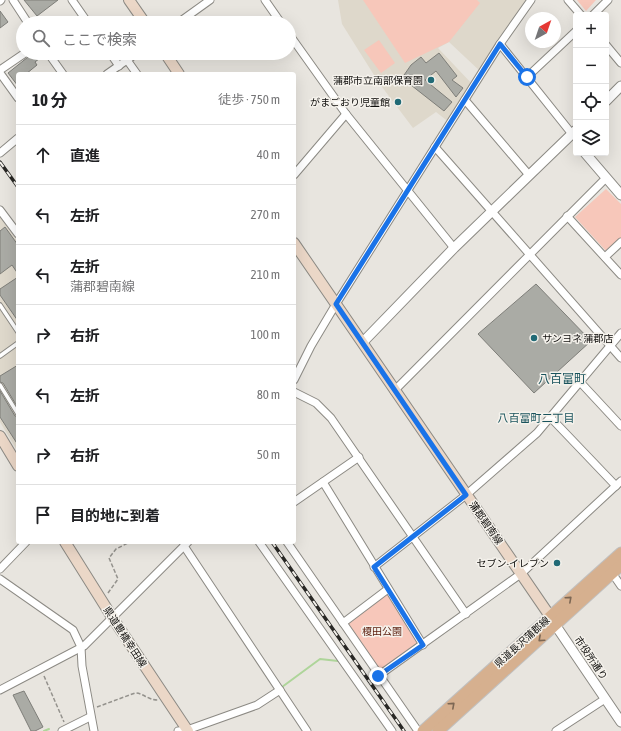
<!DOCTYPE html>
<html lang="ja">
<meta charset="utf-8">
<style>
:root{--surface:#fff;--page:#f2f2f2;--text:#202124;--muted:#757577;--line:#e0e0e0}
body{margin:0;font-family:"Asap Condensed","Noto Sans JP",sans-serif;background:var(--page);color:var(--text)}
.controls{position:absolute;right:12px;top:12px;display:grid;overflow:hidden;border-radius:4px;box-shadow:0 4px 16px #0002}
.controls button{width:36px;height:36px;display:grid;place-items:center;padding:0;border:0;border-bottom:1px solid var(--line);background:var(--surface);color:var(--text);font:20px sans-serif}
.compass{position:absolute;left:525px;top:12px;width:36px;height:36px;border-radius:50%;background:var(--surface);box-shadow:0 4px 16px #0002;rotate:40deg}
.stop{position:absolute;width:12px;height:12px;margin:-9px;border:3px solid #1a73e8;border-radius:50%;background:#fff}
.stop.end{background:#1a73e8;border-color:#fff;box-shadow:0 1px 4px #0008}
.list{margin:0;padding:0;list-style:none}
h2{display:flex;justify-content:space-between;align-items:center;height:52px;margin:0;padding:0 16px;font-size:17px}
h2 small{font-size:13px;font-weight:400;color:var(--muted)}
.list li{display:grid;grid-template-columns:26px 1fr auto;gap:12px;align-items:center;box-sizing:border-box;height:60px;padding:0 16px;border-top:1px solid var(--line)}
.list b{display:block;font-size:15px;white-space:nowrap}
.list p{margin:0;font-size:13px;white-space:nowrap;color:var(--muted)}
.list em{font-size:13px;font-style:normal;color:var(--muted)}
.icon{flex:none;width:22px;height:22px;fill:none;stroke:currentColor;stroke-width:2;stroke-linecap:round;stroke-linejoin:round}
.map{position:relative;flex:none;width:621px;height:731px;overflow:hidden}
.search{position:absolute;background:var(--surface);box-shadow:0 4px 16px #0002;left:16px;top:16px;width:280px;height:44px;display:flex;align-items:center;gap:10px;box-sizing:border-box;padding:0 14px;border-radius:22px;color:var(--muted);font-size:15px}
.panel{position:absolute;background:var(--surface);box-shadow:0 4px 16px #0002;left:16px;top:72px;width:280px;height:472px;border-radius:4px}
.map>svg:first-child{display:block}
.built{fill:#ded8cb}
.green{fill:#f7c7ba}
.lines{fill:none;stroke-linecap:round;stroke-linejoin:round}
.stream{stroke:#aed59a;stroke-width:2}
.building{fill:#aaaba5;stroke:#7e7e79}
.service-casing{stroke:#8c8a84;stroke-width:5.5}
.minor-casing{stroke:#8c8a84;stroke-width:9}
.tertiary-casing{stroke:#8c8a84;stroke-width:11}
.secondary-casing{stroke:#8c8a84;stroke-width:12}
.primary-casing{stroke:#c0c0c0;stroke-width:13}
.path{stroke:#94928d;stroke-width:1.5;stroke-dasharray:4 2;stroke-linecap:butt}
.service{stroke:#fff;stroke-width:3.5}
.minor{stroke:#fff;stroke-width:7}
.tertiary{stroke:#fff;stroke-width:9}
.secondary{stroke:#ebd7c7;stroke-width:10}
.primary{stroke:#d6b08f;stroke-width:11}
.rail-casing{stroke:#292825;stroke-width:3.5}
.rail{stroke:#f5f2ec;stroke-width:2;stroke-dasharray:6;stroke-linecap:butt}
.oneway{stroke:#7c6754}
.route{stroke:#1a73e8;stroke-width:5}
.poi-dot{fill:#216a76;stroke:#f5f2ec;stroke-width:1.5}
.labels{text-anchor:middle;dominant-baseline:central;stroke-width:3;stroke-linejoin:round;paint-order:stroke}
.poi-label{font-size:10px;fill:#0e0d0b;stroke:#f5f2ec;text-anchor:end}
.street-label{font-size:10px;fill:#0e0d0b;stroke:#f5f2ec}
.park-label{font-size:10px;fill:#591a09;stroke:#f5f2ec}
.neighbourhood-label{font-size:11px;fill:#19535c;stroke:#f5f2ec}
.quarter-label{font-size:12px;fill:#19535c;stroke:#f5f2ec}
</style>
<div class="map">
<svg width="621" height="731" viewBox="0 0 621 731">
<rect width="100%" height="100%" fill="#e8e5df"/>
<!-- built -->
<g class="built">
<polygon points="338,0 532,0 482,73 449,42 438,48 474,86 450,123 436,112 413,128 379,83 342,24"/>
<polygon points="0,217 18,242 18,452 0,422"/>
</g>
<!-- green -->
<g class="green">
<polygon points="363,0 477,0 480,3 449,42 405,63"/>
<polygon points="577,0 596,0 586,11"/>
<polygon points="379,40 395,63 381,73 364,50"/>
<polygon points="606,189 621,204 621,238 607,252 575,217"/>
<polygon points="385,593 388,594 417,643 381,670 379,669 348,624 349,620"/>
</g>
<g class="lines">
<!-- stream -->
<g class="stream">
<polyline points="282,687 320,659 338,661"/>
<polyline points="44,731 49,729"/>
</g>
</g>
<!-- building -->
<g class="building">
<polygon points="24,0 58,0 37,16"/>
<polygon points="0,11 8,22 0,28"/>
<polygon points="33,53 43,53 44,55 35,62 37,65 26,74 18,74 18,86 8,73"/>
<polygon points="439,53 457,76 452,80 463,88 456,97 436,71 425,80 452,102 444,111 402,78 411,65 421,57 426,63"/>
<polygon points="5,227 18,245 18,274 12,265 0,274 0,231"/>
<polygon points="18,277 18,321 0,295 0,289"/>
<polygon points="536,284 591,341 534,393 478,334"/>
<polygon points="18,365 18,408 3,383 0,382 0,376"/>
<polygon points="0,391 15,416 18,417 18,445 0,417"/>
<polygon points="24,691 43,727 35,731 31,731 13,695"/>
</g>
<g class="lines">
<!-- service casing -->
<g class="service-casing">
<g id="service">
<polyline points="0,305 18,332"/>
<polyline points="0,356 18,343"/>
<polyline points="0,385 18,414"/>
</g>
</g>
<!-- minor casing -->
<g class="minor-casing">
<g id="minor">
<polyline points="13,0 28,23"/>
<polyline points="72,0 88,23"/>
<polyline points="265,0 281,23"/>
<polyline points="568,0 581,15"/>
<polyline points="0,1 1,0"/>
<polyline points="593,15 608,0"/>
<polyline points="178,23 210,0"/>
<polyline points="289,34 346,114 454,248"/>
<polyline points="500,44 572,134"/>
<polyline points="606,45 621,63"/>
<polyline points="48,53 63,74"/>
<polyline points="110,53 119,66"/>
<polyline points="127,60 137,74"/>
<polyline points="0,70 25,53"/>
<polyline points="0,73 18,98"/>
<polyline points="107,74 137,53"/>
<polyline points="527,77 576,31"/>
<polyline points="465,100 529,175"/>
<polyline points="435,147 621,358"/>
<polyline points="0,153 18,138"/>
<polyline points="294,175 346,114"/>
<polyline points="0,210 18,234"/>
<polyline points="567,216 621,275"/>
<polyline points="605,257 621,242"/>
<polyline points="294,380 311,346 336,304 500,44 531,0"/>
<polyline points="581,383 621,426"/>
<polyline points="394,391 606,178"/>
<polyline points="294,392 316,403 331,418 466,614"/>
<polyline points="551,418 616,486"/>
<polyline points="323,482 423,645"/>
<polyline points="294,502 359,457"/>
<polyline points="259,542 392,731"/>
<polyline points="287,542 418,731"/>
<polyline points="184,546 307,731"/>
<polyline points="374,567 466,495 537,433 621,333"/>
<polyline points="0,569 26,542"/>
<polyline points="612,573 621,586"/>
<polyline points="0,579 73,630 81,647 82,666 94,731"/>
<polyline points="343,623 388,589"/>
<polyline points="378,676 522,573 621,481"/>
<polyline points="0,690 84,646 188,542"/>
<polyline points="62,731 90,717"/>
<polyline points="178,731 187,730 257,705 280,690"/>
<polyline points="556,731 605,699"/>
</g>
</g>
<!-- tertiary casing -->
<g class="tertiary-casing">
<g id="tertiary">
<polyline points="606,101 621,86"/>
<polyline points="585,153 621,195"/>
<polyline points="363,342 454,248 576,130"/>
<polyline points="556,626 621,722"/>
</g>
</g>
<!-- secondary casing -->
<g class="secondary-casing">
<g id="secondary">
<polyline points="129,0 145,23"/>
<polyline points="165,53 179,74"/>
<polyline points="294,243 554,622"/>
<polyline points="0,436 18,466"/>
<polyline points="65,542 112,617 188,731"/>
</g>
</g>
<!-- primary casing -->
<g class="primary-casing">
<g id="primary">
<polyline points="423,731 621,553"/>
<polyline points="438,731 621,565"/>
</g>
</g>
<!-- path -->
<g class="path">
<polyline points="136,542 164,542"/>
<polyline points="108,593 118,579 109,558 116,549 130,542"/>
<polyline points="44,676 64,722"/>
<path d="M97,707L135,693C143,693 148,700 158,700"/>
</g>
<!-- service -->
<use href="#service" class="service"/>
<!-- minor -->
<use href="#minor" class="minor"/>
<!-- tertiary -->
<use href="#tertiary" class="tertiary"/>
<!-- secondary -->
<use href="#secondary" class="secondary"/>
<!-- primary -->
<use href="#primary" class="primary"/>
<!-- rail casing -->
<g class="rail-casing">
<g id="rail">
<polyline points="0,162 18,187"/>
<polyline points="272,542 404,731"/>
</g>
</g>
<!-- rail -->
<use href="#rail" class="rail"/>
</g>
<!-- one-way arrows -->
<defs><path id="oneway-chevron" d="M-2-3.5L2.5 0L-2 3.5" fill="none" stroke-width="1.6" stroke-linecap="round" stroke-linejoin="round"/></defs>
<g class="oneway">
<use href="#oneway-chevron" transform="translate(569 599) rotate(-42)"/>
<use href="#oneway-chevron" transform="translate(541 639) rotate(138)"/>
<use href="#oneway-chevron" transform="translate(452 705) rotate(-42)"/>
</g>
<g class="lines">
<!-- route -->
<polyline class="route" points="378,676 423,645 374,567 466,495 336,304 500,44 527,77"/>
</g>
<!-- markers -->
<g class="poi-dot">
<circle cx="431" cy="80" r="4"/>
<circle cx="398" cy="102" r="4"/>
<circle cx="534" cy="338" r="4"/>
<circle cx="557" cy="563" r="4"/>
</g>
<g class="labels">
<!-- poi labels -->
<g class="poi-label">
<text x="423" y="80">蒲郡市立南部保育園</text>
<text x="390" y="102">がまごおり児童館</text>
<text x="542" y="338" text-anchor="start">サンヨネ 蒲郡店</text>
<text x="549" y="563">セブン-イレブン</text>
</g>
<!-- street labels -->
<g class="street-label">
<text transform="translate(486 523) rotate(55)">蒲郡碧南線</text>
<text transform="translate(125 637) rotate(57)">県道豊橋幸田線</text>
<text transform="translate(522 642) rotate(-42)">県道長沢蒲郡線</text>
<text transform="translate(591 658) rotate(56)">市役所通り</text>
</g>
<!-- park labels -->
<g class="park-label">
<text x="382" y="631">榎田公園</text>
</g>
<!-- neighbourhood labels -->
<g class="neighbourhood-label">
<text x="536" y="418">八百富町二丁目</text>
</g>
<!-- quarter labels -->
<g class="quarter-label">
<text x="562" y="379">八百富町</text>
</g>
</g>
</svg>
<div class="controls">
<button>+</button>
<button>−</button>
<button><svg class="icon" aria-label="locate" viewBox="0 0 24 24"><circle cx="12" cy="12" r="6"/><path d="M12 2v4M12 18v4M2 12h4M18 12h4"/></svg></button>
<button><svg class="icon" aria-label="layers" viewBox="0 0 24 24"><path d="M12 4l9 5-9 5-9-5zM3 14l9 5 9-5"/></svg></button>
</div>
<svg class="compass" viewBox="-18 -18 36 36"><path d="M0-13l5 13h-10z" fill="#e53935"/><path d="M0 13l5-13h-10z" fill="#757577"/></svg>
<div class="stop" style="left:527px;top:77px"></div>
<div class="stop end" style="left:378px;top:676px"></div>
<div class="search"><svg class="icon" aria-label="search" viewBox="0 0 24 24"><circle cx="10" cy="10" r="6"/><path d="M15 15l6 6"/></svg>ここで検索</div>
<section class="panel">
<h2>10 分<small>徒歩 · 750 m</small></h2>
<ul class="list">
<li><svg class="icon" aria-label="ahead" viewBox="0 0 24 24"><path d="M12 20V5M6 11l6-6 6 6"/></svg><div><b>直進</b></div><em>40 m</em></li>
<li><svg class="icon" aria-label="left" viewBox="0 0 24 24"><path d="M17 20v-9H6M10 6l-5 5 5 5"/></svg><div><b>左折</b></div><em>270 m</em></li>
<li><svg class="icon" aria-label="left" viewBox="0 0 24 24"><path d="M17 20v-9H6M10 6l-5 5 5 5"/></svg><div><b>左折</b><p>蒲郡碧南線</p></div><em>210 m</em></li>
<li><svg class="icon" aria-label="right" viewBox="0 0 24 24"><path d="M7 20v-9h11M14 6l5 5-5 5"/></svg><div><b>右折</b></div><em>100 m</em></li>
<li><svg class="icon" aria-label="left" viewBox="0 0 24 24"><path d="M17 20v-9H6M10 6l-5 5 5 5"/></svg><div><b>左折</b></div><em>80 m</em></li>
<li><svg class="icon" aria-label="right" viewBox="0 0 24 24"><path d="M7 20v-9h11M14 6l5 5-5 5"/></svg><div><b>右折</b></div><em>50 m</em></li>
<li><svg class="icon" aria-label="arrive" viewBox="0 0 24 24"><path d="M6 21V4h12l-3 4 3 4H6"/></svg><div><b>目的地に到着</b></div></li>
</ul>
</section>
</div>
